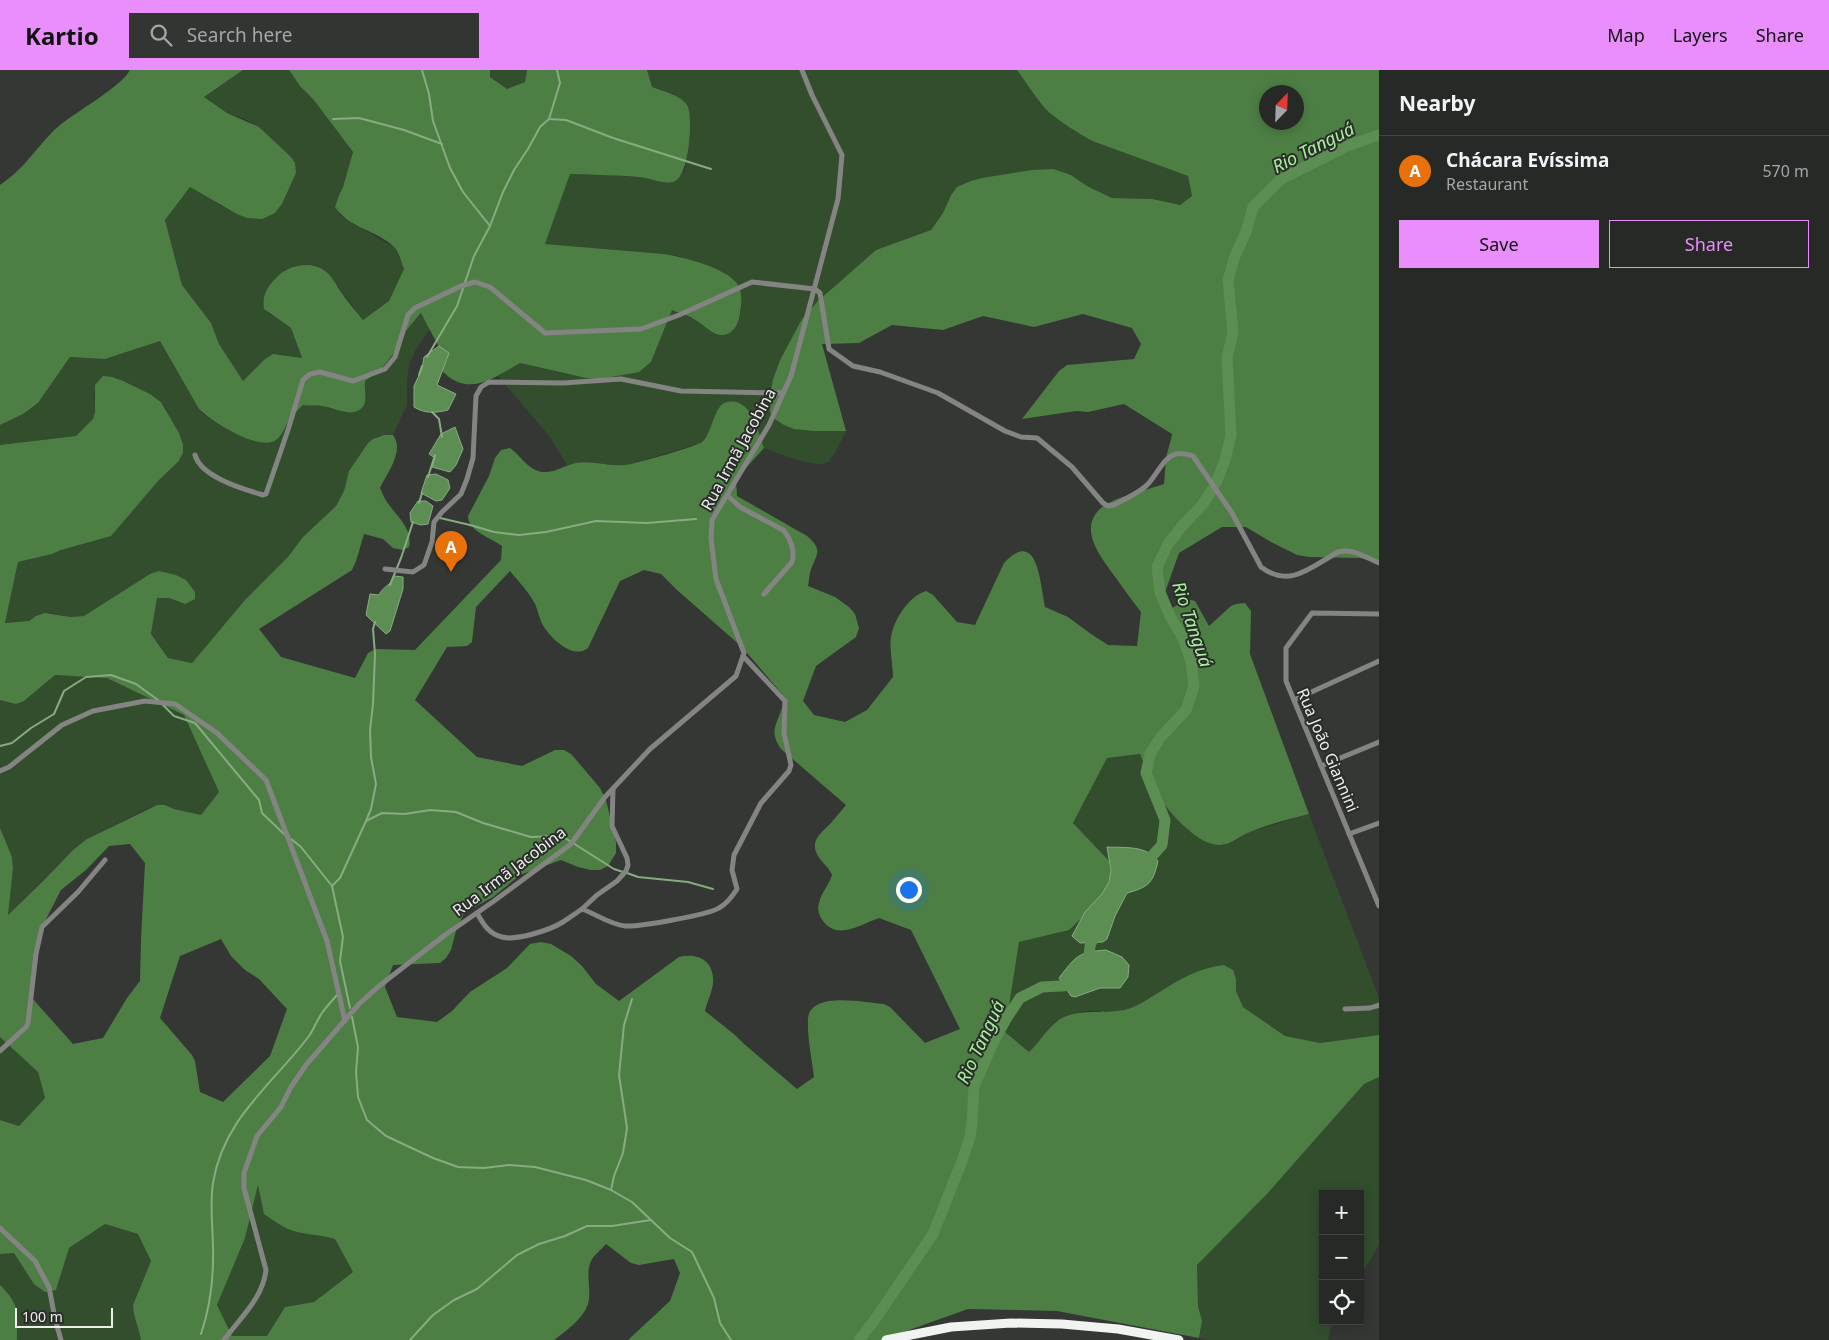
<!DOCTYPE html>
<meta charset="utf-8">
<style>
:root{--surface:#272927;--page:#333533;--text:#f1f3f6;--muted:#a4a6a7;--line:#434544;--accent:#ea8dfd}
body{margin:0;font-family:"Noto Sans",sans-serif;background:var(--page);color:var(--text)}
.controls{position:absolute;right:15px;bottom:15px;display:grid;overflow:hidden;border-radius:0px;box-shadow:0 2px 12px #0003}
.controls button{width:45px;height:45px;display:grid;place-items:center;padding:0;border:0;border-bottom:1px solid var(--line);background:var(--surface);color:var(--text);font:25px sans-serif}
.compass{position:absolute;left:1259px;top:15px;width:45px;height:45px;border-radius:50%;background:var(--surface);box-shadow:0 2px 12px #0003;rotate:23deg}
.scale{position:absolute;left:15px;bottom:12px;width:98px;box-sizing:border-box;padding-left:5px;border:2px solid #edefed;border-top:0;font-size:14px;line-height:18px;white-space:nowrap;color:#edefed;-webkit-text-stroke:4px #2a2d2a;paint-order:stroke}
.you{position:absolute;left:908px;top:819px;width:18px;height:18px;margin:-12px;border:4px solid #fff;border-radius:50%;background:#1a73e8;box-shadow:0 0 0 8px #1a73e833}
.badge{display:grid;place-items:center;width:32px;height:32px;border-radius:50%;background:var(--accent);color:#fff;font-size:16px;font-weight:700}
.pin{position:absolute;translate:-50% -41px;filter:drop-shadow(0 1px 2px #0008)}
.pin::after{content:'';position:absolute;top:26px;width:18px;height:15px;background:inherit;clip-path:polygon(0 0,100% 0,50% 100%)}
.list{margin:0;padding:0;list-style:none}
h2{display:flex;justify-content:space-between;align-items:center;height:65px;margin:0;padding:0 20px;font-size:21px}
h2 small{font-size:16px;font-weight:400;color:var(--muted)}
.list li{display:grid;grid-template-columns:32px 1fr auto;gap:15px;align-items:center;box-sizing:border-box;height:70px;padding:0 20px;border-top:1px solid var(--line)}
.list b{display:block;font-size:19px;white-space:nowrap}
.list p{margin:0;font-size:16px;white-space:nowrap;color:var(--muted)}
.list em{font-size:16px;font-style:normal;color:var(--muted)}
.actions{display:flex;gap:10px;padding:15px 20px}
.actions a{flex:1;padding:11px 0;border:1px solid var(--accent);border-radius:0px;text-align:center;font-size:18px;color:var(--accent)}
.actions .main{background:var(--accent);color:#111}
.icon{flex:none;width:28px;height:28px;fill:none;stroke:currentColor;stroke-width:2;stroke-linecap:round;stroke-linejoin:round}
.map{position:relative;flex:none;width:1379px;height:1270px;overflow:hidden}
header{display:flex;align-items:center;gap:30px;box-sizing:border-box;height:70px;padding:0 25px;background:var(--accent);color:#111}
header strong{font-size:24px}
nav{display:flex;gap:28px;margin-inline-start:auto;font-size:18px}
.search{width:350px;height:45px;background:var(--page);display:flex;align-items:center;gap:12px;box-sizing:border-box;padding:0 18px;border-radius:0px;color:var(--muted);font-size:19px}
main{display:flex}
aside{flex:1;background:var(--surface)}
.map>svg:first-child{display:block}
.green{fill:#324e2d}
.forest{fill:#4d7f45;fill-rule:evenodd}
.water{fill:#5c8e54;stroke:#88ab82}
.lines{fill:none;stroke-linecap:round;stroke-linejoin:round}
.stream{stroke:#88ab82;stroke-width:2}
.river{stroke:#5c8e54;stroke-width:11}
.street{stroke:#848583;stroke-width:5}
.highway{stroke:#f0f3ef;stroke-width:9}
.labels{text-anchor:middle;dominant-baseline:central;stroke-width:4;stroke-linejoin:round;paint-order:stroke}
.street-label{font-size:16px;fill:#edefed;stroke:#2a2d2a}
.water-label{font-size:18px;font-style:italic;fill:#a9f09d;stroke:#2a2d2a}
</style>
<header>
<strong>Kartio</strong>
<div class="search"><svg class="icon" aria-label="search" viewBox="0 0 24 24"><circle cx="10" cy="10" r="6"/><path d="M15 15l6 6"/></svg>Search here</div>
<nav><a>Map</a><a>Layers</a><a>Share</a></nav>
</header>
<main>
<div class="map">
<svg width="1379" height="1270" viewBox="0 0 1379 1270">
<rect width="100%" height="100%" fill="#343734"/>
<!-- green -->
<g class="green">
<path d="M243,0H289L300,16L313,29L353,82L343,117L339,125L335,137L341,146L395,178L404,199L389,231L363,250C352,236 331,202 316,196C309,194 303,195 296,196L267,242L291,258L302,289L279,284L265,289L243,312L219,274L211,253L182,215L165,150L190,117L212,129L221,136L275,143L282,134L296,103L291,87L247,50L227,43L204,27Z"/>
<polygon points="490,0 527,0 525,12 507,19 490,7"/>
<path d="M647,0H1017L1044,37L1095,72L1188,106L1192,126L1180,135L1137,128H1112L1087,116L1071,105L1032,100L957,117L951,124L943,143L931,160L876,180L807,242L780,290L773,309L814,361H846C841,371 836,384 828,392C817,400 776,382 764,378L755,350L715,345L712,358L701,373L627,395H610L591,392L567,395L550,367L497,305L520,293L561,303L600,309L651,292L672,240L696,250L709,260L725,265L732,261L738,253L742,236V225L724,203L700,193L678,186L664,184L545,174L570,104L641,107L672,112L685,101L690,51L683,30L652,17Z"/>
<polygon points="422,243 430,259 415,281 409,295 407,314 407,335 393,365 384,365 373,369 368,373 349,401 344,421 336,436 303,467 289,487 245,530 192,593 168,588 151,564 157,528 169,528 176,532 195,529 131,518 84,546 72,547 50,543 36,546 29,551 5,553 18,492 52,484 61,480 158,411 178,392 167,340 161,332 150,324 94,323 95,342 93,349 76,366 0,375 0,355 23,344 38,333 70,287 105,289 160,271 199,339 204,345 245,367 289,350 303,335 323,336 346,343 365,328 364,311 382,298 393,284 405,262"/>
<polygon points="55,605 107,608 184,645 219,722 201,745 174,739 165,735 150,737 87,769 73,780 7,846 13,798 12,787 0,758 0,630 16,633 24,631"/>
<path d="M1140,684L1150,711L1161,729L1189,761L1231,773L1249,762L1309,744L1379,928V965L1320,973L1285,966L1243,937L1236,921V909L1224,895C1188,898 1161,926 1128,939C1114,944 1100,940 1086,941C1078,942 1065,947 1057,951C1050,955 1037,975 1029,982L1005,962L1019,872L1052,864L1059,863L1102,784L1073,753L1107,688Z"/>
<polygon points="0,967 38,1002 45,1028 19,1056 0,1050"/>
<polygon points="1379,1007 1379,1175 1360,1207 1360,1124 1323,1124 1323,1251 1334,1251 1328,1267 1329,1270 1206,1270 1199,1268 1202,1251 1198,1236 1197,1195 1266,1125 1364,1014"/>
<polygon points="258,1114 299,1162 322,1164 335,1169 353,1202 314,1232 285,1237 267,1266 232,1266 217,1235 245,1168"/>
<path d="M105,1154L138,1164L151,1191L133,1235C133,1246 139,1258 141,1270H17C17,1244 20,1235 0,1215V1184L14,1183L35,1214L58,1216L59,1206L69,1178Z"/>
</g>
<!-- forest -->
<g class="forest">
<path d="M130,0H243L204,27L227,43L259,57L291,87L295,93L296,103L282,134L275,143L262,149L247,148L237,144L190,117L165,150L182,215L211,253L219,274L243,311L265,289L273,284L302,288L291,258L264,239C262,226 267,217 276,208C287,195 311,190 325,201C332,206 335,213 339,219C346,230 355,240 363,250L389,231L404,199C401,192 399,182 394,177C377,160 350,159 335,137L339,125L343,117L353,82L313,29L300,16L289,0H490V7L507,19L525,12L527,0H647L652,17C662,21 684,26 688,37C693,50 689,109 673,112C662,114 650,108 639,107C616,105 593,105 570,104L545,174L664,184C683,187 728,198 738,215C744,226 741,237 739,249C737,256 732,264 724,265C713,266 705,256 697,251C690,246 680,243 672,240L651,292L639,302L600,309L586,308L520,293C493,308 469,328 442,301V283L421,243L405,262L393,284L382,298L365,311C364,318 367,328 364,335C355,350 335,338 323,336C316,335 309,336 303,335C298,340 293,345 289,350C285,356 283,365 276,370C260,382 212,352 199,339L160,271L105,289L70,287L38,333L23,344L0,355V115C27,97 37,75 60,55C76,42 122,16 130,0Z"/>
<path d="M1017,0H1379V493L1360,488L1309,487L1297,485L1271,472L1246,457H1222L1179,483L1163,528L1172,538L1187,529L1195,531L1209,556L1231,536L1236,534L1245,533L1251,541L1250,584L1309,744C1290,749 1269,754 1250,762C1239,766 1232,775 1219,775C1196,775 1165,738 1154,719C1148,708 1145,695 1140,684L1107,688L1073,753L1109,791L1111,807L1107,817L1096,834L1069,860L1019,872L1005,962L1029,982C1041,971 1049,954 1064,947C1083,939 1104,944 1124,940C1136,937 1148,929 1158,923C1178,910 1200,897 1224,895L1233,900L1236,909V921L1243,937L1285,966L1320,973L1379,965V1007L1364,1014L1266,1125L1197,1195L1198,1236L1202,1251L1199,1268L1057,1241L968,1239L881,1270H628L670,1231L680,1203L674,1189L639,1195L631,1193L606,1174C602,1179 594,1185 591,1191C585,1204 592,1220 588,1234C583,1249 566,1261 554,1270H141C139,1258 133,1246 133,1235L151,1191L138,1164L105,1154L69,1178L56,1220L45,1222L34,1214L14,1183L0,1184V1050L19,1056L45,1028L38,1002L0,967V758L12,787L13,798L8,845L43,811L73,780L87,769L157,735H165L174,739L201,745L219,722L184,645L107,608L55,605L24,631L16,634L0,630V375L76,366L93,349L95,342V315L103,306L112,307L123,311L150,324L161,332L179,363L183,375V383L178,392L158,411L111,466L61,480L52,484L18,492L5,553L29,551L36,546L45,543L71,547L84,546L150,504L159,501L176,505L186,510L195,522V529L185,534L169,528H157L151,564L168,588L192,593L245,530L288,487L303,467L336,436L344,421L349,401L368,373L373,369L384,365H393C405,381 387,403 380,418C382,422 384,428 387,432C397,447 413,458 409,477L403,480L393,478L383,469L364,464C360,476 358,489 352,500L259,559L281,587L355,608L368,583L376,579L415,580L501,490L502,476C491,468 468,461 468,446L489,406L495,388L501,380L510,378C521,386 529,401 543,402C555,403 565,395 576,393C593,390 609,397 626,395C634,394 698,376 702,372C713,362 714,334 727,332C751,327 758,361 764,378L736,409L737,426L807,466C825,481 815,485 810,503C809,507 809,512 808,516L835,527L849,537L855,544L859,558L856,567L816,596L803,631L814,645L845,652L867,640L893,607C893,596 889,576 891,567C894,549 909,526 926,521L933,525L957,552L975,555L1004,493C1038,457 1040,513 1045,537L1068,547L1091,564L1108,575L1137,576L1141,542C1132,531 1124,519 1116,508C1102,488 1076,459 1102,437C1115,427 1147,420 1164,414C1165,405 1165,397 1166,389C1167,381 1171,372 1172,364L1124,334L1088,342L1076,341L1022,349L1059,301L1067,295L1134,289L1141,274L1132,258L1083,244L1034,257L983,246L943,260L892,255L859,273L822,274L846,361H814L794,359L784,355L775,349L770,342L769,332L773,309L780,290L802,249L818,231L876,180L931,160L943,143L951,125L957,117L971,111L982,108L1032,100L1053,99L1071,105L1087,116L1112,128L1152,129L1180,135L1192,126L1188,106L1095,72C1082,66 1052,47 1043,36C1034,25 1026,12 1017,0ZM1266,22H1296V52H1266ZM644,500L661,504L677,520L742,577L783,625C783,630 783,636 781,641C775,657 770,663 781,679L846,735C841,741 836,747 831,753C821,763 809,771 818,786C822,793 829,797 832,805C829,815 821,823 819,833C817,839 819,846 823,851C838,871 861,854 879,848L911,860L960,959L925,973L890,937L884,934C866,933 810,920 808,949C807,966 812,990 814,1007L797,1019L743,973L735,965L705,941C707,932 712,922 713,914C715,892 699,882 679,887L619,931L596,914L582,896L571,886L551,874L541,872L530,874L507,898L470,922L452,941L437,952L397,947L385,917L393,895L440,893L446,888L451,880L456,861L464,843L493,827L520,805L561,790L578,797L591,800H600L608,796L616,783V772L606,730L600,718L578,692L571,684L564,680H555L522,696L477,687L415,630L447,577L467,576L472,572L476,537L510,501C517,510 528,521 534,532C538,539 539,549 544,557C552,569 573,590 588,578L620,511ZM130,774L145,793L141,869L140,911L127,928L103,968L73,974L31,927L42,857L61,820L86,800L109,776ZM221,869L231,886L245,900L259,909L287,939L270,986L223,1032L200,1022L195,991L192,985L160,948L180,886ZM258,1115L264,1144C272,1149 279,1155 288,1159C303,1165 320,1164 335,1169L353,1202L314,1232L285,1237L267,1266H232L217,1235L245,1168Z"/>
<path d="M0,1215C21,1236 17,1242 17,1270H0Z"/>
</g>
<!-- water -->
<g class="water">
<path d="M439,276L449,283L437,315L456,324L448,340C436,343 425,344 414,337V316L422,299L424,287Z"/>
<polygon points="455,357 463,379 456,395 450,402 432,397 435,388 429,384 441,364"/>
<polygon points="436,404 448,410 450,418 442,430 436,431 421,423 427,405"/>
<polygon points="418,431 426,431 433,436 428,454 421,455 411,452 410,443"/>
<path d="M394,506L403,507V519L390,561L386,564L366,545L370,524L379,525C383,516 391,516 394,506Z"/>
<path d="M1107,777C1125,778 1146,775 1158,791C1153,813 1149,817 1127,823L1115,846L1107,869L1103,872L1080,873L1072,866L1085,842L1102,824L1109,812L1111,801Z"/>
<path d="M1106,880L1122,887L1129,895L1128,907L1120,918H1100L1075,927L1071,926L1059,908C1076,886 1078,882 1106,880Z"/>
</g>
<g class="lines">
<!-- stream -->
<g class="stream">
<polyline points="422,0 429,24 433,51 450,98 463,122 490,156"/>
<polyline points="333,49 359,48 404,60 442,74"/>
<polyline points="549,49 566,50 613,68 711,99"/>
<polyline points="427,287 457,236 474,186 490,156 503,122 514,100 528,79 540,57 549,49 560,13 557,0"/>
<polyline points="419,305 422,296"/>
<polyline points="432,342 439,349 442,367"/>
<polyline points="428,407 435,385"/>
<polyline points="419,433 422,423"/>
<polyline points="440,448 470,455 494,462 519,465 546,462 596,451 647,453 696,449"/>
<polyline points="390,515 401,488 413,452"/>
<polyline points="163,635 174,646 195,653 259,730 262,743 285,765"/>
<polyline points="0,676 12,673 31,658 54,644 64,621 86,607 111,605 136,614 158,630"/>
<polyline points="366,751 382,743 405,744 430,740 456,742 483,753 531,767 556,766 565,768 614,799 623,802"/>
<polyline points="291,769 301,777 332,816 343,867 340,891 350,938"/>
<polyline points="627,803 638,807 688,812 713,819"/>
<polyline points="332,816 340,808 366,751 371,739 376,714 371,687 370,660 373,634 375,584 373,559 375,552"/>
<polyline points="352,947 358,977 356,1002 358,1027 367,1050 386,1066 433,1088 458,1097 484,1098 509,1095 535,1097 586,1110 611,1120 632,1132 670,1168 692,1182 714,1228 720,1253 731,1270"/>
<polyline points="611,1120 614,1106 623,1083 627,1058 619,1005 624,955 632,929"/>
<path d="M201,1264C209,1240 213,1215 213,1189C214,1164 209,1139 213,1113C223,1049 272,1015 309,966C314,959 317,950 322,943C326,937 332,931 337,925"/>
<polyline points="410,1270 433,1245 454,1230 477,1219 517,1185 539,1174 565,1166 587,1156 612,1156 651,1150"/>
</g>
<!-- river -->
<g class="river">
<polyline points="1216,413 1225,390 1231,365 1227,288 1233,262 1228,210 1235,186 1246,162 1253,137 1281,109 1347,76 1379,65"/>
<polyline points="1144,795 1162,775 1165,750 1146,703 1150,684 1160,668 1186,640 1194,616 1191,592 1183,568 1170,546 1160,522 1157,497 1168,474 1183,455 1203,434 1212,420"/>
<polyline points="1088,896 1090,876 1097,858"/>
<polyline points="859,1270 876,1248 933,1164 962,1091 970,1067 972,1053 974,1016 994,971 1006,949 1020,928 1042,917 1078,915"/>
</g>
<!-- street -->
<g class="street">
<path d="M195,385C201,407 243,419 263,425L266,424L288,360L303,310L310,304L320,302L353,311L385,299L395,287L408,245L415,238L461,216L475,212L490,217L545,263L641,259L679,245L752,212L815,219L820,223L829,279L853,296L880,302L938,323L1005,361L1021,367L1037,368L1072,397L1103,433L1108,436L1114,435C1124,429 1140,423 1148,414C1163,398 1165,376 1193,386L1232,443L1261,497C1290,519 1311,497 1338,482C1354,478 1364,487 1379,493"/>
<path d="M727,425L740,437L783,460C791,469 795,481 792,492L764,524"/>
<polyline points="385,499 413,502 424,495 432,472 434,452 442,442 461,424 467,409 473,388 476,326 481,317 489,312 563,313 621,309 681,321 783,323"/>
<polyline points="1379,544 1312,543 1286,578 1286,611 1379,836"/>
<polyline points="1294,630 1379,591"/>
<polyline points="1321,696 1379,672"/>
<polyline points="0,701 9,697 62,655 93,641 145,631 175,634 217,663 266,710 327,871 345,951"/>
<path d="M613,719L612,756L627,788L628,795L626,801L617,811L597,825L582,839C596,844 609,854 625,856C638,857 708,845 719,838C726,834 732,827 737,819L732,800L734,785L761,733L789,701L791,695L784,663L785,631L743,586"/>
<polyline points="1349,764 1379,753"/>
<path d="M477,843C483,854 489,864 502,867C516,871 550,860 563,852C569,848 576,843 582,839"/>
<polyline points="1345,939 1370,938 1379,935"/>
<polyline points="0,981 26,957 28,953 36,884 42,857 78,822 105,790"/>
<polyline points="0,1158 35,1191 49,1217 55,1249 61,1270"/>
<path d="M224,1270C240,1248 263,1228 266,1200L244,1118V1103L257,1066L281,1037L291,1017L306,995L359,934L379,916L445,865L494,831L571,774L605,727L650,679L736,606L744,583L716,509L711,469L712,450L769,355L791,306L838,129L842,85L812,25L802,0"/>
</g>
<!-- highway -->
<polyline class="highway" points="886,1270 951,1257 1011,1253 1062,1254 1118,1259 1179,1270"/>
</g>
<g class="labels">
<!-- street labels -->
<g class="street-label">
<text transform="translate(738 379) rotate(-61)">Rua Irmã Jacobina</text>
<text transform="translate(1328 680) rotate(67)">Rua João Giannini</text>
<text transform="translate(509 801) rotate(-37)">Rua Irmã Jacobina</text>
</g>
<!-- water labels -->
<g class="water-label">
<text transform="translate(1313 77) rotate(-27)">Rio Tanguá</text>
<text transform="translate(1193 554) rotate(71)">Rio Tanguá</text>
<text transform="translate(980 972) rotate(-65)">Rio Tanguá</text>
</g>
</g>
</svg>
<div class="controls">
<button>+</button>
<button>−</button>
<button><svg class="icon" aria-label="locate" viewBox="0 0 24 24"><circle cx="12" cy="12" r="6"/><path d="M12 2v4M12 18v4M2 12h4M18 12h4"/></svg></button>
</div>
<svg class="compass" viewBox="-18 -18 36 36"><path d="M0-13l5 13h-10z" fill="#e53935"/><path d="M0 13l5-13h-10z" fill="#a4a6a7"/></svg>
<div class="scale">100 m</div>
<div class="you"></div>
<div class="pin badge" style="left:451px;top:502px;background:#e8710a">A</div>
</div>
<aside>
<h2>Nearby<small></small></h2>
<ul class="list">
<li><span class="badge" style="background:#e8710a">A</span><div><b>Chácara Evíssima</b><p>Restaurant</p></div><em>570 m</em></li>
</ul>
<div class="actions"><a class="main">Save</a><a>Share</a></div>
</aside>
</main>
